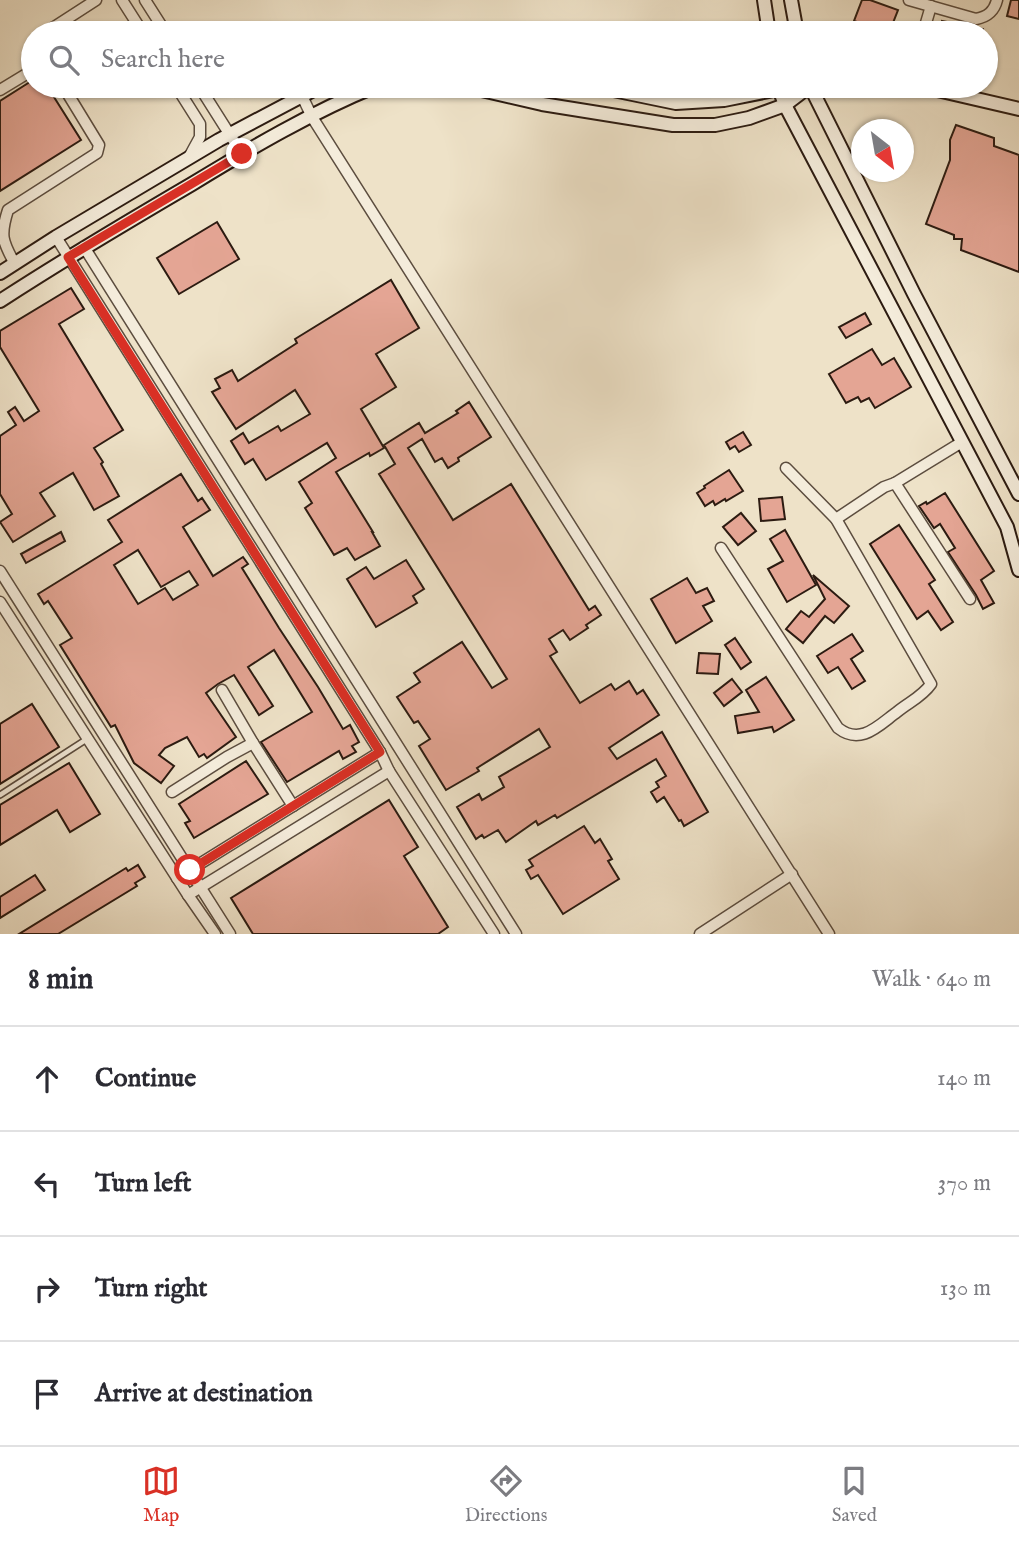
<!DOCTYPE html>
<meta charset="utf-8">
<style>
:root{--surface:#fff;--page:#f2f2f3;--text:#2b2b33;--muted:#7c7c81;--line:#e1e1e2;--accent:#d93025}
body{margin:0;font-family:"IM FELL English",serif;background:var(--page);color:var(--text)}
.compass{position:absolute;left:851px;top:119px;width:63px;height:63px;border-radius:50%;background:var(--surface);box-shadow:0 2px 5px #0004;rotate:149deg}
.stop{position:absolute;width:21px;height:21px;margin:-16px;border:5px solid #d93025;border-radius:50%;background:#fff}
.stop.end{background:#d93025;border-color:#fff;box-shadow:0 2px 7px #0008}
.list{margin:0;padding:0;list-style:none}
h2{display:flex;justify-content:space-between;align-items:center;height:91px;margin:0;padding:0 28px;font-size:30px}
h2 small{font-size:23px;font-weight:400;color:var(--muted)}
.list li{display:grid;grid-template-columns:46px 1fr auto;gap:21px;align-items:center;box-sizing:border-box;height:105px;padding:0 28px;border-top:2px solid var(--line)}
.list b{display:block;font-size:26px;white-space:nowrap}
.list em{font-size:23px;font-style:normal;color:var(--muted)}
.icon{flex:none;width:38px;height:38px;fill:none;stroke:currentColor;stroke-width:2;stroke-linecap:round;stroke-linejoin:round}
.map{position:relative;flex:none;width:1019px;height:934px;overflow:hidden}
.search{position:absolute;background:var(--surface);box-shadow:0 2px 5px #0004;left:21px;right:21px;top:21px;height:77px;display:flex;align-items:center;gap:18px;box-sizing:border-box;padding:0 24px;border-radius:38px;color:var(--muted);font-size:26px}
.sheet{height:511px;background:var(--surface)}
nav{display:flex;justify-content:space-around;align-items:center;box-sizing:border-box;height:98px;border-top:2px solid var(--line);background:var(--surface);font-size:19px;color:var(--muted)}
nav a{display:grid;justify-items:center;gap:4px}
nav .on{color:var(--accent)}
.map>svg:first-child{display:block}
.building{fill:#e4a594;stroke:#2c1b11;stroke-width:2;fill-rule:evenodd}
.lines{fill:none;stroke-linecap:round;stroke-linejoin:round}
.lane-casing{stroke:#5c4d3f;stroke-width:8}
.street-casing{stroke:#5c4d3f;stroke-width:13}
.secondary-casing{stroke:#2c1b11;stroke-width:16}
.lane{stroke:#f4ecdb;stroke-width:4.5}
.street{stroke:#f4ecdb;stroke-width:10}
.secondary{stroke:#f4ecdb;stroke-width:12}
.route{stroke:#d93025;stroke-width:9}
</style>
<div class="map">
<svg width="1019" height="934" viewBox="0 0 1019 934">
<rect width="100%" height="100%" fill="#eee2c8"/>
<filter id="stains"><feTurbulence type="fractalNoise" baseFrequency=".00286" numOctaves="4"/><feColorMatrix values="0 0 0 0 .2 0 0 0 0 .09 0 0 0 0 .02 0 0 0 .5 -.17"/></filter>
<radialGradient id="worn" r=".72"><stop offset=".6" stop-color="#630" stop-opacity="0"/><stop offset="1" stop-color="#630" stop-opacity=".3"/></radialGradient>
<!-- building -->
<g class="building">
<polygon points="862,0 870,0 898,10 889,33 854,21"/>
<polygon points="1011,0 1019,0 1019,19 1007,16"/>
<polygon points="942,21 983,29 983,33 939,33"/>
<polygon points="33,80 33,86 47,86 81,140 0,191 0,101"/>
<polygon points="956,125 994,138 994,146 1019,155 1019,272 961,250 962,239 954,239 954,235 926,224 950,160 950,140"/>
<polygon points="217,222 239,259 179,294 157,258"/>
<polygon points="391,280 419,328 376,354 396,387 361,409 384,448 370,456 369,453 336,472 373,532 372,532 380,546 355,560 347,548 334,555 305,508 312,503 299,482 336,458 327,443 266,480 253,459 245,464 231,441 243,433 249,443 278,426 281,431 310,414 295,390 236,429 212,392 220,388 215,379 232,370 238,381 297,343 295,339"/>
<polygon points="71,288 84,309 59,324 123,430 94,448 103,462 101,464 119,496 94,510 73,473 40,493 55,516 13,542 0,522 12,514 0,494 0,436 16,425 8,412 15,407 24,421 39,411 0,347 0,331"/>
<polygon points="865,313 871,324 846,338 839,327"/>
<polygon points="872,349 882,365 894,358 911,387 875,408 869,398 861,402 858,397 846,403 829,374"/>
<polygon points="469,402 491,437 458,458 459,461 448,468 442,458 435,462 422,439 408,448 453,520 511,484 589,610 595,606 601,615 586,625 588,628 570,640 563,630 549,639 557,652 550,656 580,703 611,684 615,690 629,681 637,694 643,690 659,715 609,748 617,759 662,732 708,812 684,826 681,820 679,821 664,797 657,802 651,792 659,787 656,782 666,776 656,759 557,818 555,815 538,825 536,821 506,842 498,830 484,838 482,835 476,839 457,807 479,794 482,800 504,787 499,777 550,747 539,729 477,768 479,771 446,790 419,746 430,739 418,721 414,723 397,697 420,682 414,673 462,642 492,688 507,679 379,474 395,464 384,445 419,423 425,433 458,413 456,411"/>
<polygon points="743,432 751,445 739,452 735,446 730,449 726,442"/>
<polygon points="729,470 743,491 726,501 725,499 715,505 713,501 705,506 697,493 705,488 704,486"/>
<path d="M181,474L198,501L202,498L210,510L183,527L213,576L243,557L248,564L242,568L279,628L318,687L343,729L350,725L359,742L352,746L356,752L343,759L339,751L287,782L261,742L312,712L274,650L248,667L273,706L259,715L234,675L218,684L206,693L236,737L207,758L204,754L199,757L187,737L165,748L159,755L174,766L161,783L134,763L115,725L111,727L60,645L72,638L48,601L44,604L38,594L122,542L108,520ZM138,550L161,587L189,571L198,585L173,600L165,588L138,604L114,565Z"/>
<polygon points="945,493 994,571 981,580 994,603 983,609 976,595 948,552 955,548 940,524 934,528 919,506 926,502 927,504"/>
<polygon points="782,497 785,519 761,521 759,499"/>
<polygon points="741,513 756,531 738,545 723,527"/>
<polygon points="899,525 935,580 929,584 953,622 941,630 928,611 917,619 870,544"/>
<polygon points="785,530 816,585 787,602 768,569 783,561 770,539"/>
<polygon points="61,532 65,541 26,563 21,554"/>
<polygon points="406,560 424,589 413,596 417,603 376,627 347,579 366,567 374,579"/>
<polygon points="813,575 849,606 834,623 825,616 803,643 786,629 801,611 809,617 825,599"/>
<polygon points="687,578 696,593 707,588 714,601 703,606 712,621 676,643 651,599"/>
<polygon points="852,634 863,651 851,659 865,681 852,689 838,667 828,673 817,656"/>
<polygon points="735,638 751,662 741,669 725,645"/>
<polygon points="699,653 720,654 718,674 697,673"/>
<polygon points="766,677 794,720 774,732 772,727 738,733 735,716 759,712 746,690"/>
<polygon points="732,679 742,692 724,706 714,693"/>
<polygon points="32,704 59,747 0,784 0,724"/>
<polygon points="246,761 268,794 194,838 185,823 190,821 179,804"/>
<polygon points="69,763 100,814 70,832 57,810 0,845 0,805"/>
<polygon points="389,800 418,847 404,856 448,927 438,934 253,934 231,898"/>
<polygon points="584,826 595,843 600,839 612,859 608,861 619,879 563,914 538,875 531,879 526,870 533,866 529,860"/>
<polygon points="138,865 145,877 135,883 137,886 58,934 19,934 126,868 128,871"/>
<polygon points="35,875 45,890 0,918 0,897"/>
</g>
<g class="lines">
<!-- lane casing -->
<g class="lane-casing">
<polyline id="lane" points="0,795 87,739"/>
</g>
<!-- street casing -->
<g class="street-casing">
<g id="street">
<polyline points="122,0 143,33"/>
<polyline points="145,0 166,33"/>
<path d="M909,0L976,19C987,17 994,12 997,0"/>
<polyline points="45,33 96,0"/>
<polyline points="923,33 931,6"/>
<polyline points="176,86 200,124 200,137 188,159"/>
<polyline points="199,86 242,154"/>
<polyline points="0,90 33,70"/>
<polyline points="302,96 312,117 829,934"/>
<polyline points="56,237 380,752 389,771 494,934"/>
<polyline points="84,247 516,934"/>
<path d="M15,264C2,241 0,235 8,210L97,153L99,145L63,86"/>
<polyline points="895,483 970,599"/>
<polyline points="836,519 884,487 895,483 962,442"/>
<path d="M721,548L838,728C861,746 879,725 897,712C909,702 922,697 931,684L836,519L786,468"/>
<polyline points="0,571 230,934"/>
<polyline points="0,602 188,895 215,934"/>
<polyline points="222,690 253,743"/>
<polyline points="172,792 227,757 253,743 293,806"/>
<polyline points="177,878 380,752"/>
<polyline points="188,895 389,771"/>
<polyline points="700,934 792,874"/>
</g>
</g>
<!-- secondary casing -->
<g class="secondary-casing">
<g id="secondary">
<polyline points="764,0 769,33"/>
<polyline points="791,0 797,33"/>
<polyline points="464,86 542,104 673,125 715,125 749,118 785,105 810,86 914,294 1019,494"/>
<polyline points="594,86 676,103 724,100 779,89 810,86"/>
<polyline points="778,86 785,105 1007,527 1019,570"/>
<polyline points="811,86 836,86"/>
<polyline points="920,86 1019,109"/>
<polyline points="0,273 56,237 219,140 321,86"/>
<path d="M0,301C63,260 127,222 192,184C251,148 312,112 376,86"/>
</g>
</g>
<!-- lane -->
<use href="#lane" class="lane"/>
<!-- street -->
<use href="#street" class="street"/>
<!-- secondary -->
<use href="#secondary" class="secondary"/>
</g>
<g class="lines">
<!-- route -->
<polyline class="route" points="190,870 380,752 68,257 242,154"/>
</g>
<rect width="100%" height="100%" filter="url(#stains)"/>
<rect width="100%" height="100%" fill="url(#worn)"/>
</svg>
<svg class="compass" viewBox="-18 -18 36 36"><path d="M0-13l5 13h-10z" fill="#e53935"/><path d="M0 13l5-13h-10z" fill="#7c7c81"/></svg>
<div class="stop" style="left:190px;top:870px"></div>
<div class="stop end" style="left:242px;top:154px"></div>
<div class="search"><svg class="icon" aria-label="search" viewBox="0 0 24 24"><circle cx="10" cy="10" r="6"/><path d="M15 15l6 6"/></svg>Search here</div>
</div>
<section class="sheet">
<h2>8 min<small>Walk · 640 m</small></h2>
<ul class="list">
<li><svg class="icon" aria-label="ahead" viewBox="0 0 24 24"><path d="M12 20V5M6 11l6-6 6 6"/></svg><div><b>Continue</b></div><em>140 m</em></li>
<li><svg class="icon" aria-label="left" viewBox="0 0 24 24"><path d="M17 20v-9H6M10 6l-5 5 5 5"/></svg><div><b>Turn left</b></div><em>370 m</em></li>
<li><svg class="icon" aria-label="right" viewBox="0 0 24 24"><path d="M7 20v-9h11M14 6l5 5-5 5"/></svg><div><b>Turn right</b></div><em>130 m</em></li>
<li><svg class="icon" aria-label="arrive" viewBox="0 0 24 24"><path d="M6 21V4h12l-3 4 3 4H6"/></svg><div><b>Arrive at destination</b></div></li>
</ul>
</section>
<nav>
<a class="on"><svg class="icon" aria-label="map" viewBox="0 0 24 24"><path d="M3 6l6-2 6 2 6-2v14l-6 2-6-2-6 2zM9 4v14M15 6v14"/></svg>Map</a>
<a><svg class="icon" aria-label="directions" viewBox="0 0 24 24"><path d="M12 3l9 9-9 9-9-9zM9 14v-3h6M13 9l2 2-2 2"/></svg>Directions</a>
<a><svg class="icon" aria-label="saved" viewBox="0 0 24 24"><path d="M7 4h10v16l-5-4-5 4z"/></svg>Saved</a>
</nav>
